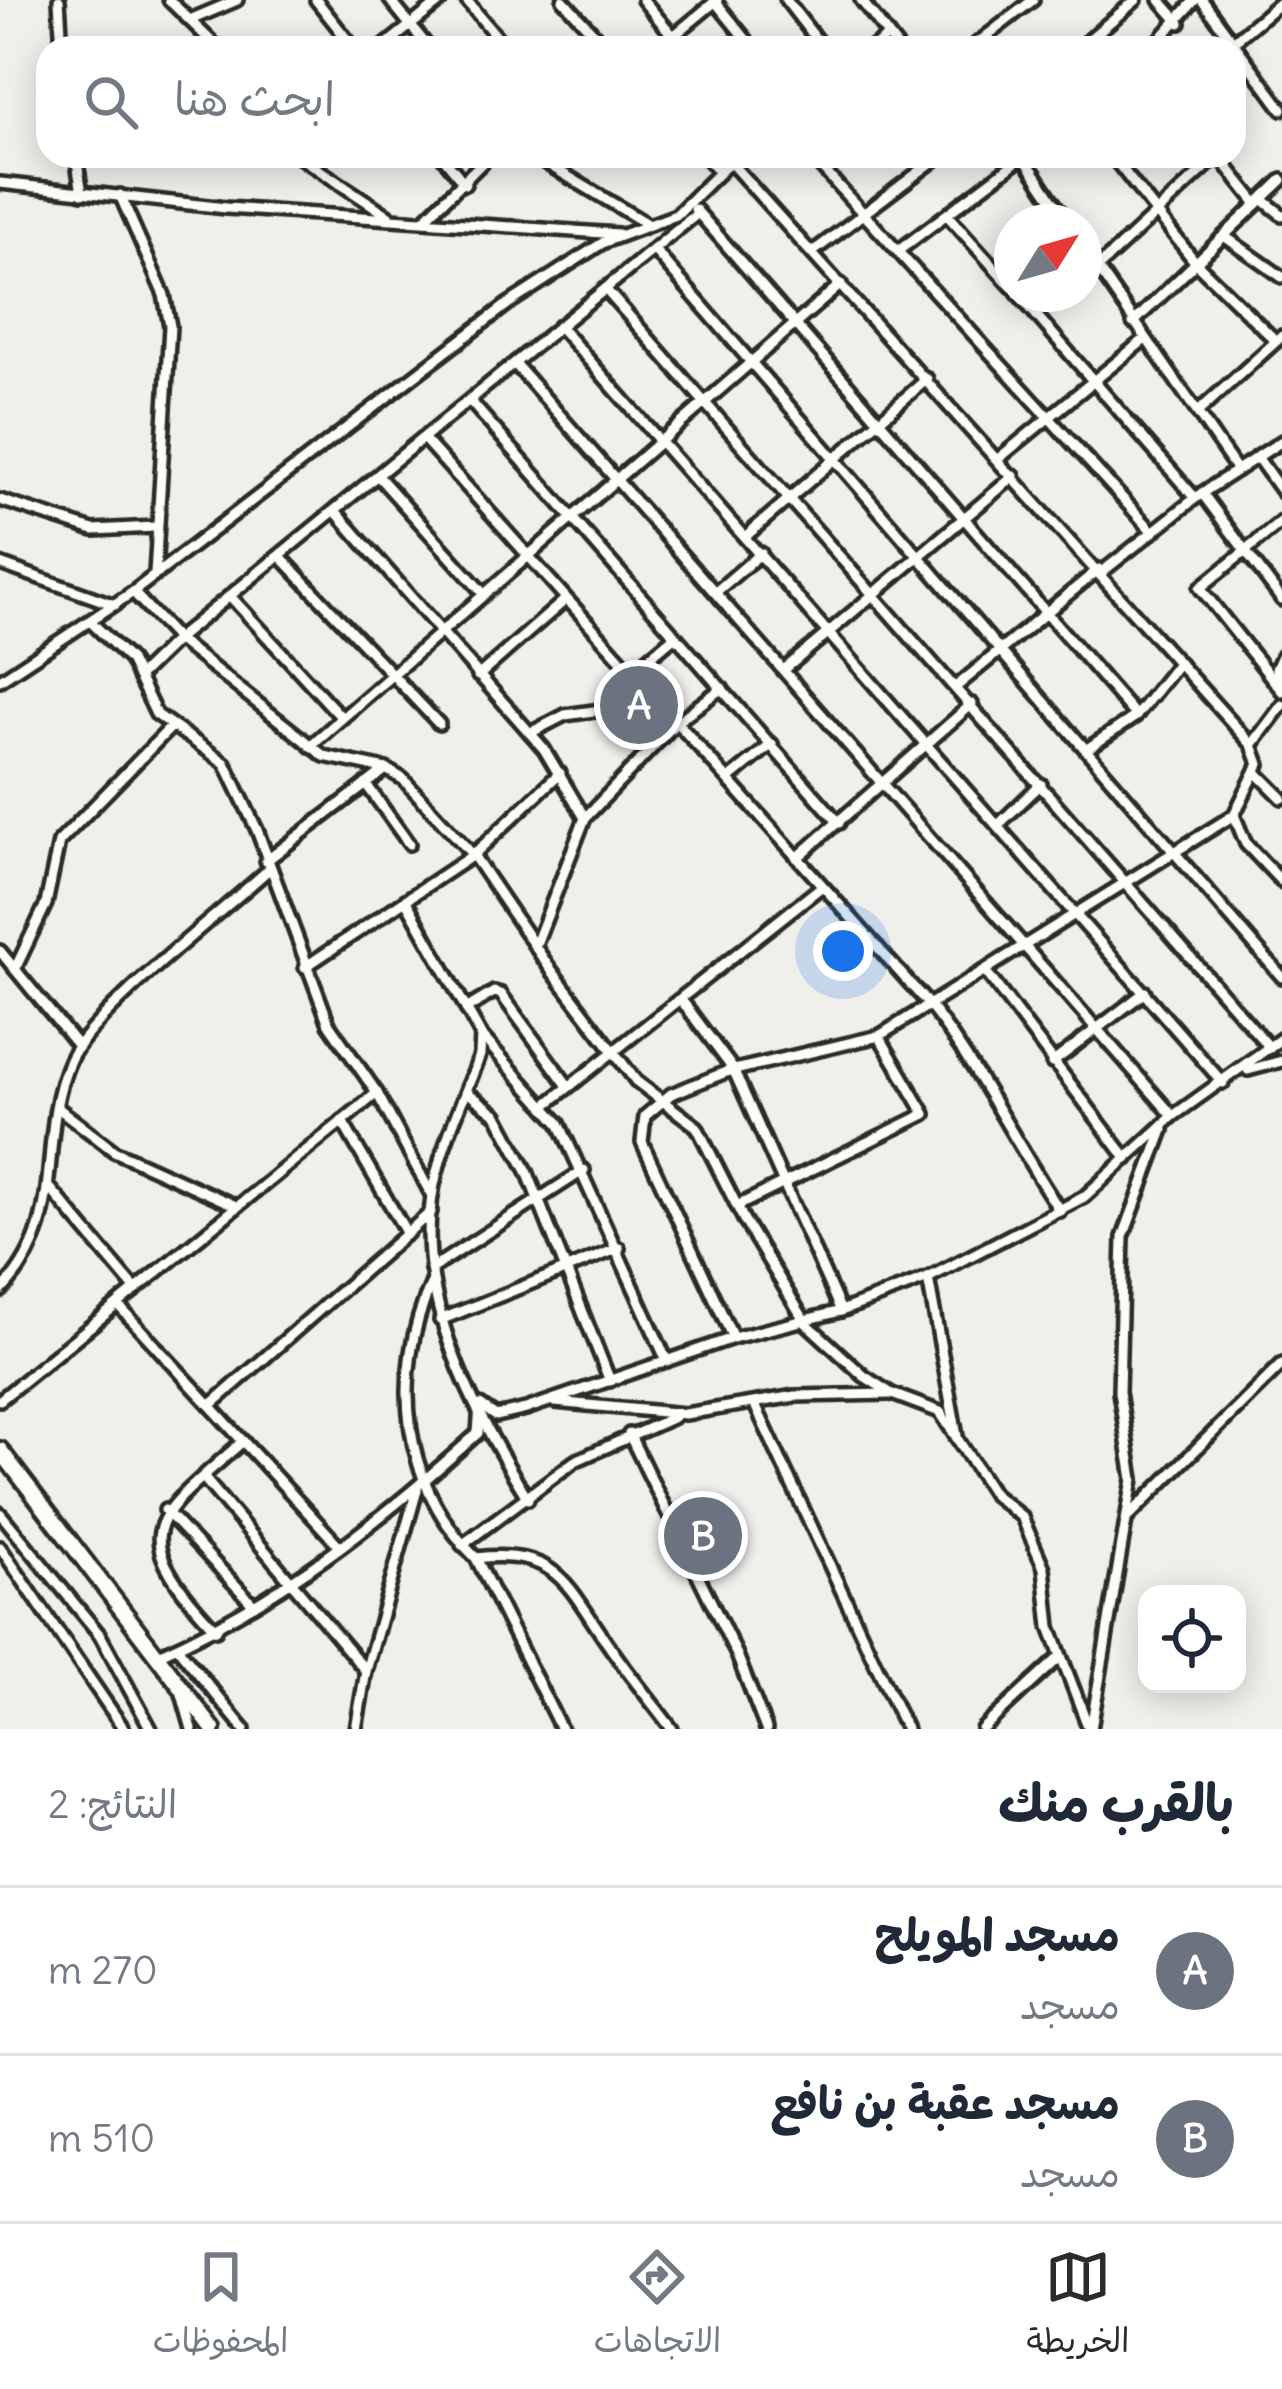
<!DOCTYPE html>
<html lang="ar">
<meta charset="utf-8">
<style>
:root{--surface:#fff;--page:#f2f2f3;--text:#1f2937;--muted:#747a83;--line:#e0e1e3;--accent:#2b2b2b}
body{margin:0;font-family:Delius,"Playpen Sans Arabic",sans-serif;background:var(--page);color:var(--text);direction:rtl}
.controls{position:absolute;right:36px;bottom:36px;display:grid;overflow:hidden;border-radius:24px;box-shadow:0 6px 30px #0003}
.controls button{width:108px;height:108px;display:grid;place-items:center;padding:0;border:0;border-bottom:3px solid var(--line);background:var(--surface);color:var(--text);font:60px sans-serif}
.compass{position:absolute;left:994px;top:204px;width:108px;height:108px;border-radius:50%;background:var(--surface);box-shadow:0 6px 30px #0003;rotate:53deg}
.you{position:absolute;left:843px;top:951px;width:42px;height:42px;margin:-30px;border:9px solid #fff;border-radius:50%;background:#1a73e8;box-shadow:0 0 0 18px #1a73e833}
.badge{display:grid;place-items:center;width:78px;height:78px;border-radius:50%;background:var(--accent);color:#fff;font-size:39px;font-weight:700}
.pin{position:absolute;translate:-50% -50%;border:6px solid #fff;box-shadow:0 3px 12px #0006}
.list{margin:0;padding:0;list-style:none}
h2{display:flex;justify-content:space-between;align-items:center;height:156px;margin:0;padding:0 48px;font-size:51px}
h2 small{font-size:39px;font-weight:400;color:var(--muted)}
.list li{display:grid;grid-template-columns:78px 1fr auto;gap:36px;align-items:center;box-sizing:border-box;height:168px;padding:0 48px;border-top:3px solid var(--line)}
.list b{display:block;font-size:45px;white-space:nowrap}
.list p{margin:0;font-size:39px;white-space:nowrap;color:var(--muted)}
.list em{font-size:39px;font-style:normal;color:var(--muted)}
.icon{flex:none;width:66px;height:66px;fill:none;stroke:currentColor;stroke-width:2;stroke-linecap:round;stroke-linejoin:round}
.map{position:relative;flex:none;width:1282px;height:1729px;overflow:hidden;direction:ltr}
.search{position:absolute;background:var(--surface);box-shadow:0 6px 30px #0003;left:36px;right:36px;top:36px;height:132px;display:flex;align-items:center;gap:30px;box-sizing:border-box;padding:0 42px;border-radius:36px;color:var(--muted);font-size:45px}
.sheet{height:492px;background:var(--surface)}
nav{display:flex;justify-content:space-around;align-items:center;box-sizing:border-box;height:168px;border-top:3px solid var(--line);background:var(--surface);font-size:33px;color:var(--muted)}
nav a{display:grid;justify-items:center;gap:6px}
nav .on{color:var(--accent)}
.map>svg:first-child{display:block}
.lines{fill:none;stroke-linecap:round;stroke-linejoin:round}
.street-casing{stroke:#2b2b2b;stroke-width:18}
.primary-casing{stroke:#2b2b2b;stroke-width:22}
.street{stroke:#fdfcf7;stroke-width:9}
.primary{stroke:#fdfcf7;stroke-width:14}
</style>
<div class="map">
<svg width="1282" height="1729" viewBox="0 0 1282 1729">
<rect width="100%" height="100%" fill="#f0efeb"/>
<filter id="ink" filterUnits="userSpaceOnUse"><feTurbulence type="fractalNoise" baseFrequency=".00833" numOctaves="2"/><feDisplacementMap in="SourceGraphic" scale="24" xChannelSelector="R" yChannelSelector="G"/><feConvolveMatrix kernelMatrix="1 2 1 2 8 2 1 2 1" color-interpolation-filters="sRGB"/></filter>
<g filter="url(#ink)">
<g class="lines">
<!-- street casing -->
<g class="street-casing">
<g id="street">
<polyline points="59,0 62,48"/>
<polyline points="169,0 218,48"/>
<polyline points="316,0 354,48"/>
<polyline points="390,0 429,48"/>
<polyline points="466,0 506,48"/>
<polyline points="563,0 607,48"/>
<polyline points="643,0 683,48"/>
<polyline points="714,0 753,48"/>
<polyline points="786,0 823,48"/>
<polyline points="861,0 898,48"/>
<polyline points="1160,0 1180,23"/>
<polyline points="1202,0 1282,109"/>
<polyline points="190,20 237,0"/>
<polyline points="382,48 442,0"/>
<polyline points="659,48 717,0"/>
<polyline points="872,48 888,36"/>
<polyline points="971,48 1033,0"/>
<polyline points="1079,48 1136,0"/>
<polyline points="1152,48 1195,0"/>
<polyline points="1226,48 1282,1"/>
<polyline points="76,156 82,193"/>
<polyline points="298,156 389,216"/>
<polyline points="442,156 465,184"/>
<polyline points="534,156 647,224"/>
<polyline points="705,156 719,172"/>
<polyline points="811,156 1153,532"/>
<polyline points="1023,156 1067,222"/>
<polyline points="1112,156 1196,263 1276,341"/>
<polyline points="1219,156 1257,204"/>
<polyline points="730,162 1252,745 1259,764 1234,815 879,1036 726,1072 671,1094 645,1116 642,1142 733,1338"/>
<polyline points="825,171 842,156"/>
<polyline points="0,183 226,208 618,234"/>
<polyline points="120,195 164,295 170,326 155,574"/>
<polyline points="1262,199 1282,215"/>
<polyline points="695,209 1136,716"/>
<polyline points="947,215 1012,287"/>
<polyline points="425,219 489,156"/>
<polyline points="1224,236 1282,277"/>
<polyline points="1084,248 1237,470"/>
<polyline points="655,251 1282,977"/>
<polyline points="814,251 940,156"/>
<polyline points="898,251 1024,156"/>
<polyline points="1097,268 1218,156"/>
<polyline points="607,291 1270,1048"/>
<polyline points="1018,294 1195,498"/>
<polyline points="1133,323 1282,180"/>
<polyline points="559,326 1223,1083"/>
<polyline points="515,364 1173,1116"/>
<polyline points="471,402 839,823"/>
<polyline points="1199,411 1282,336"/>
<path d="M425,440L930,1006C980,1070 1015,1143 1060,1211"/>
<polyline points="1257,457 1282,492"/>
<polyline points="998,459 1145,339"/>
<polyline points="379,477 482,592"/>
<polyline points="1202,493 1282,600"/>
<polyline points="0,500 93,530 155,527"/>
<polyline points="337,513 544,749 585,818"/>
<polyline points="1282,521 1200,588 1282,691"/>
<polyline points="746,536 927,379"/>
<polyline points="281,557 439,724"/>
<polyline points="0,564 115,605"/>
<polyline points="1102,572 1202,493 1282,441"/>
<polyline points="718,590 761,553"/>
<polyline points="133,592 177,639 324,756 386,769 403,779 473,855 549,967 636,1081 697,1127 744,1220 806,1323 864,1376 892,1394 940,1412 993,1494 1022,1517 1044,1568 1050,1627 1089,1729"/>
<polyline points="230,596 342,718"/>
<polyline points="91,622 130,660 156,714 225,763 257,830 329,1024 377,1093 432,1196"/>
<polyline points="1282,656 1276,669 1282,684"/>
<polyline points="785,669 1014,476"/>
<polyline points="630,674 675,636"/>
<polyline points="478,676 565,600"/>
<polyline points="138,677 177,639 698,213"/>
<polyline points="0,680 133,592 508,304 604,242 676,215 736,156"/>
<polyline points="957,686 1099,569"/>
<polyline points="530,733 565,715 601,710 638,682"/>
<polyline points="1252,745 1282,705"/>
<polyline points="310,746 841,284"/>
<polyline points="1087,749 1136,716 1179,662"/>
<polyline points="1258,774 1282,798"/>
<polyline points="729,779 772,744"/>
<polyline points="366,784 409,844"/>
<polyline points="1234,815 1246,844 1282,882"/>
<polyline points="998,825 1041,784"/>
<polyline points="797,858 972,704"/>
<polyline points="266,861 386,769"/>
<polyline points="406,901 481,1035 559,1123 667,1361"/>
<polyline points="536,944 585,818 677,722 722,688"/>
<polyline points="0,951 78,1046"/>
<polyline points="305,967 473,855 560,773"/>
<polyline points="15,969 46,904 59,842 170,728"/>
<polyline points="986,972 1127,1159"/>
<polyline points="682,1001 733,1069 841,1311"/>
<polyline points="466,1009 494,992 501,994 568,1086"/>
<path d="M481,1035L480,1055C464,1099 439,1149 432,1196C415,1301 474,1412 528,1499"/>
<polyline points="1052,1063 1145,992"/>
<polyline points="1248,1070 1282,1061"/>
<polyline points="467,1092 497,1115 527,1171 610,1381"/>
<polyline points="546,1105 821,887"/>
<polyline points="58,1108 114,1151 236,1206"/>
<polyline points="342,1121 407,1234"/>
<polyline points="50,1188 136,1290"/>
<polyline points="737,1206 925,1114 879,1036"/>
<polyline points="431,1269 584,1170"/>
<polyline points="928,1278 957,1436"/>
<path d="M432,1282C390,1374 402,1486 476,1558C560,1548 568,1588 610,1647C629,1675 652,1702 672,1729"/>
<path d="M0,1292C70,1221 35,1140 70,1060C91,1014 224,910 268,870"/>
<polyline points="118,1305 340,1547"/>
<polyline points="440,1320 619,1248"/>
<polyline points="0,1400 377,1093"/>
<polyline points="555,1402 685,1414 795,1396 890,1394"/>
<polyline points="211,1405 431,1212"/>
<polyline points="755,1405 906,1729"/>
<polyline points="629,1434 737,1655 766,1729"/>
<polyline points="203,1477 366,1671"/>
<polyline points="165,1510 254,1605"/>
<polyline points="0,1513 100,1635 151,1729"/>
<polyline points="1129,1516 1282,1364"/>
<polyline points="462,1545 575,1461 674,1417"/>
<polyline points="0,1547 124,1729"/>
<polyline points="476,1558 561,1729"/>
<path d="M216,1630C122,1529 154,1521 243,1441"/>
<polyline points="177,1647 244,1729"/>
<path d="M158,1655C278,1602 381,1521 478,1433L480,1405L496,1416L526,1409L733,1338L841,1311L928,1278L1084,1197L1173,1116L1282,1038"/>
<polyline points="182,1694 192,1729"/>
<polyline points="356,1729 366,1671 417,1490"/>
<polyline points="982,1729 1060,1657"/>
<polyline points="1091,1729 1133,1479 1119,1392 1123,1237 1163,1130"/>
</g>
</g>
<!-- primary casing -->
<g class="primary-casing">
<polyline id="primary" points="0,1450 213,1729"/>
</g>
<!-- street -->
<use href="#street" class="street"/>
<!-- primary -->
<use href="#primary" class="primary"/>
</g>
</g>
</svg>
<div class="controls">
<button><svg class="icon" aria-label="locate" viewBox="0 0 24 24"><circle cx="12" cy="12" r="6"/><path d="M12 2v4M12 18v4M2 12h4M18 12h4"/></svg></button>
</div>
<svg class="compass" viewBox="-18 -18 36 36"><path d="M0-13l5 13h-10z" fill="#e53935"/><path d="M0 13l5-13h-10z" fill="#747a83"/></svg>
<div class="you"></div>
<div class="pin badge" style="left:639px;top:705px;background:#6b7280">A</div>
<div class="pin badge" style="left:703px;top:1536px;background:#6b7280">B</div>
<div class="search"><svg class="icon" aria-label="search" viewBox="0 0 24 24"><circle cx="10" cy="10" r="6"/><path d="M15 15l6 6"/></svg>ابحث هنا</div>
</div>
<section class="sheet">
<h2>بالقرب منك<small>النتائج: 2</small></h2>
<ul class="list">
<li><span class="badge" style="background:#6b7280">A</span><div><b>مسجد المويلح</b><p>مسجد</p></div><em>270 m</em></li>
<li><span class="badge" style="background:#6b7280">B</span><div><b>مسجد عقبة بن نافع</b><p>مسجد</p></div><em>510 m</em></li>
</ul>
</section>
<nav>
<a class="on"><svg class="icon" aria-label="map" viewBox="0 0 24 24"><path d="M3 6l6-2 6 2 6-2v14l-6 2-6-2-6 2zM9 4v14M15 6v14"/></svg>الخريطة</a>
<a><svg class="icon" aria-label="directions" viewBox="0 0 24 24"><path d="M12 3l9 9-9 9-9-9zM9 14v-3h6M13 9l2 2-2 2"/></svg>الاتجاهات</a>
<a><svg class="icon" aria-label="saved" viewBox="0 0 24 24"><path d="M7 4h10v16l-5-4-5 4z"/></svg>المحفوظات</a>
</nav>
